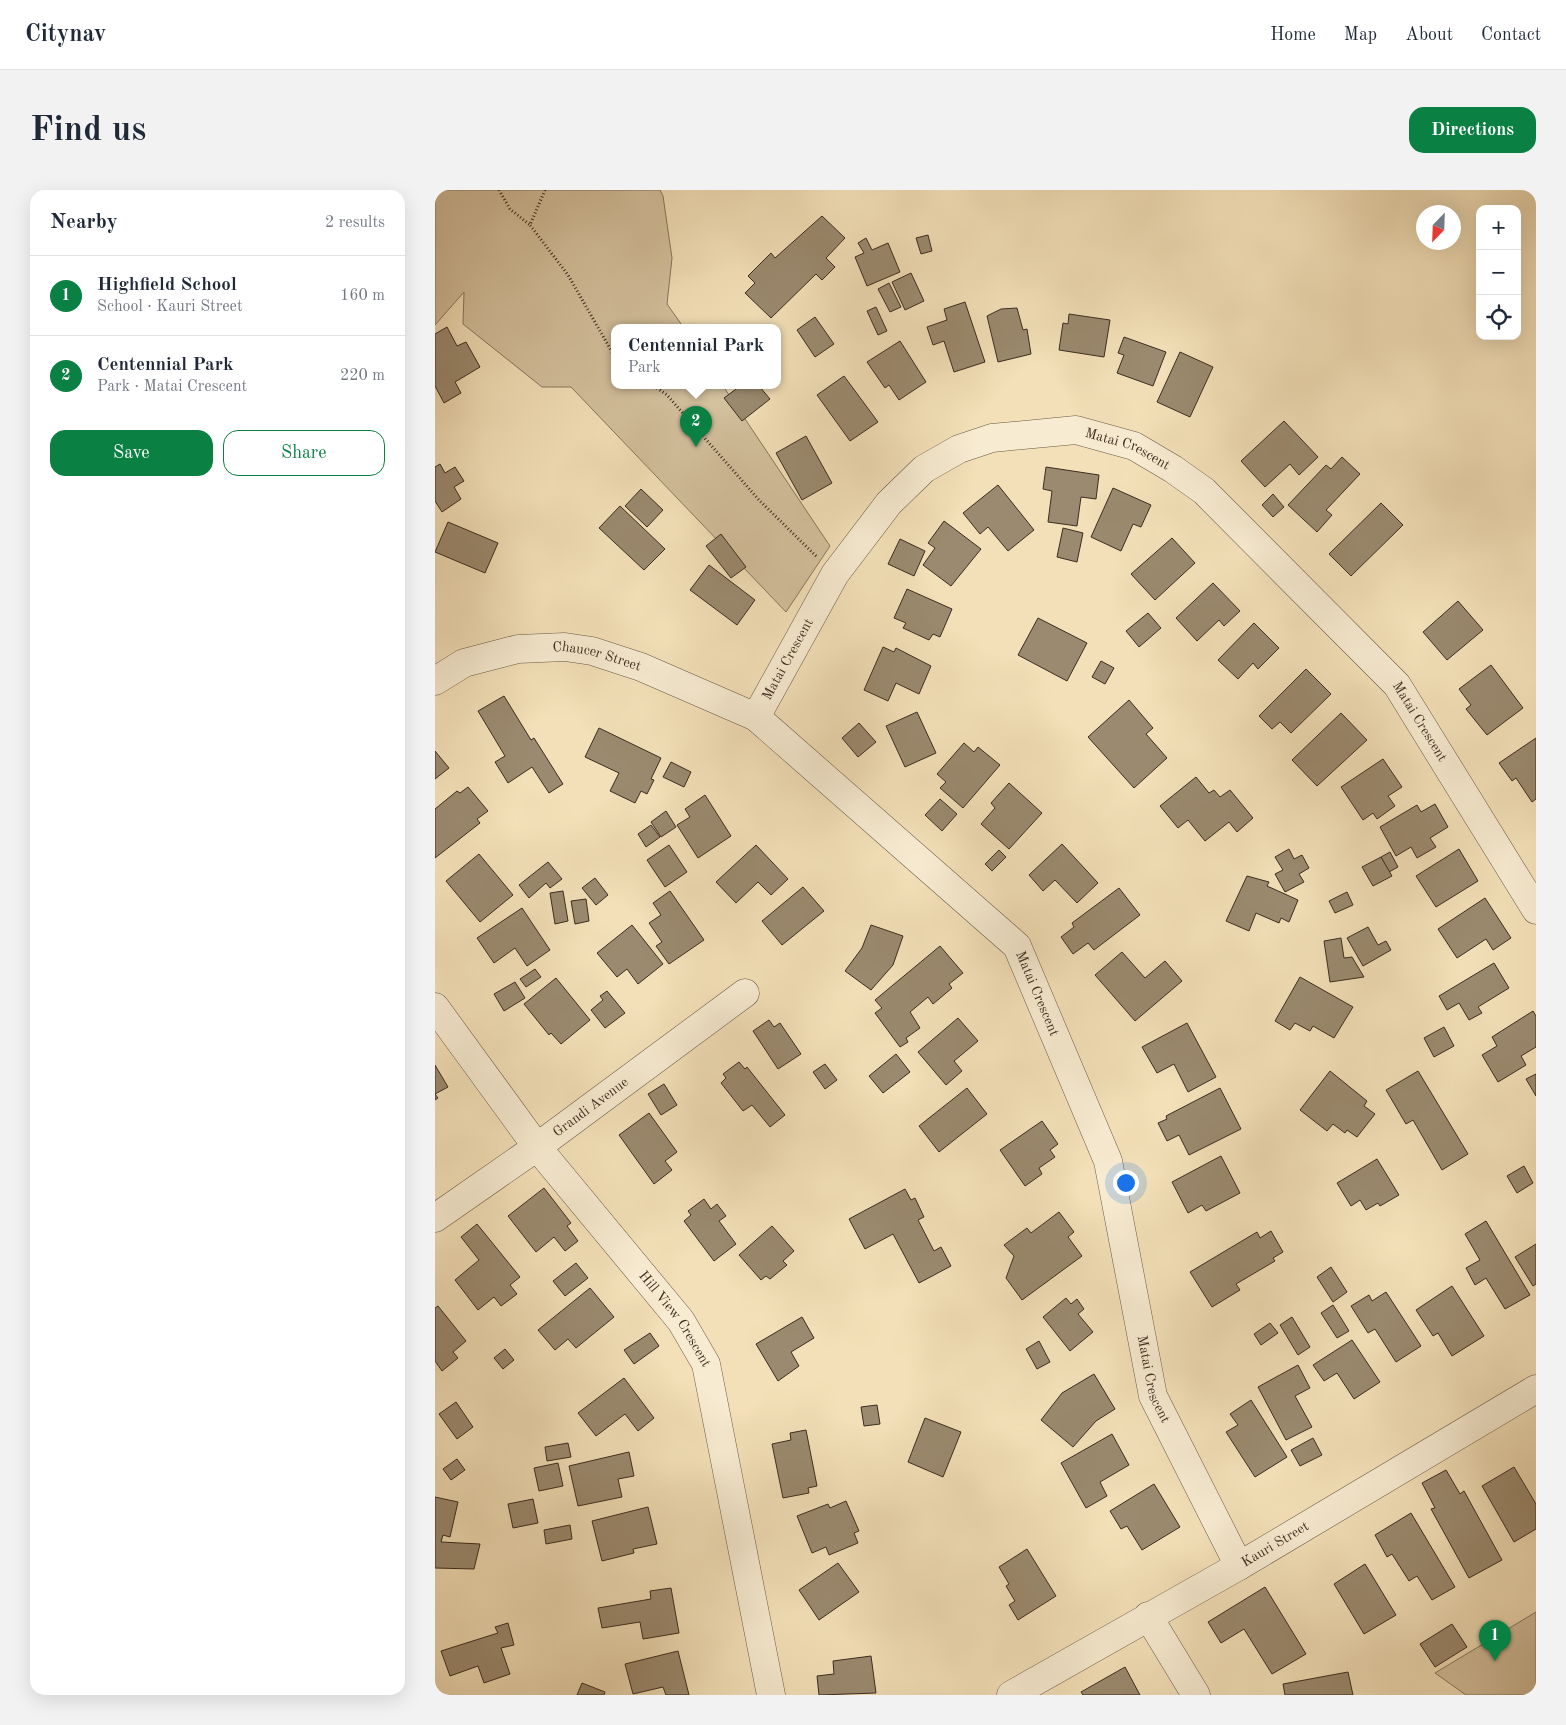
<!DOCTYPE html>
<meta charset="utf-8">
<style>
:root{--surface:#fff;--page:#f2f2f3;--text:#1f2937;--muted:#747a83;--line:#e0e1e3;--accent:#0b8043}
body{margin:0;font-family:"Old Standard TT",serif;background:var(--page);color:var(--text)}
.controls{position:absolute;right:15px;top:15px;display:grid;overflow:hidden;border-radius:10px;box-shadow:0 5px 20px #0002}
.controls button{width:45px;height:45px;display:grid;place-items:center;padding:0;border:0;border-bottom:1px solid var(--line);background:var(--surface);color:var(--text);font:25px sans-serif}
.compass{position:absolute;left:981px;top:15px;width:45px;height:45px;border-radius:50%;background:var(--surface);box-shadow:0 5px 20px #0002;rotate:203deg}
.you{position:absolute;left:690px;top:992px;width:18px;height:18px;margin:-12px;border:4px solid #fff;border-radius:50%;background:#1a73e8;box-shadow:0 0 0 8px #1a73e833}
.badge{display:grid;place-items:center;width:32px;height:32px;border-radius:50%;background:var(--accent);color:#fff;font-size:16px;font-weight:700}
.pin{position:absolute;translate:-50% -41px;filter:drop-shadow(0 1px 2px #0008)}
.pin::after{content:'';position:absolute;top:26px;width:18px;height:15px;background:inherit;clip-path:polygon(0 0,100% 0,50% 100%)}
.popup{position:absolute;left:176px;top:134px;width:170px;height:65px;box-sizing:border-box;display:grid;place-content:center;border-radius:10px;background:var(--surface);filter:drop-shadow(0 1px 4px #0005);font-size:16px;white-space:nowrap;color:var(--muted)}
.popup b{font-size:19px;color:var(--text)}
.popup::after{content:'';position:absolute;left:50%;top:100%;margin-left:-10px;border:10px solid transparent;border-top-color:var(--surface)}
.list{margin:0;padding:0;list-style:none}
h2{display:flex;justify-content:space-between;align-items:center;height:65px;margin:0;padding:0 20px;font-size:21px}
h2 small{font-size:16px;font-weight:400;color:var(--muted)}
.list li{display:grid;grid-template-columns:32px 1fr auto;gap:15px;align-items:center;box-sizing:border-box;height:80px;padding:0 20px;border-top:1px solid var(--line)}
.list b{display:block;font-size:19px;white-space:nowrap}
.list p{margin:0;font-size:16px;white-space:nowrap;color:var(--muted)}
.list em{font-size:16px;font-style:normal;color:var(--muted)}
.actions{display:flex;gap:10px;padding:15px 20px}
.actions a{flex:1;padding:11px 0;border:1px solid var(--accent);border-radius:15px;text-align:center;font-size:18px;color:var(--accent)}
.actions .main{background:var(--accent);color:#fff}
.icon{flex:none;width:28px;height:28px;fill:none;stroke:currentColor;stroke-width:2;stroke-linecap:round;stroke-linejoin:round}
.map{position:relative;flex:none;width:1101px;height:1505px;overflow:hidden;border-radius:15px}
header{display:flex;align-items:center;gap:30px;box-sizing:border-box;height:70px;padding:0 25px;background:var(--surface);border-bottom:1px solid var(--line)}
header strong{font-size:24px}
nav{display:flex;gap:28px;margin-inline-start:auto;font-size:18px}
.intro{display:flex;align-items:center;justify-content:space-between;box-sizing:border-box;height:120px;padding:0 30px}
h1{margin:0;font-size:35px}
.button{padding:12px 22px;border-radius:15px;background:var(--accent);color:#fff;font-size:18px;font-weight:700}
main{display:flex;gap:30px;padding:0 30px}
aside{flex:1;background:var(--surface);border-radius:15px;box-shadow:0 5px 20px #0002}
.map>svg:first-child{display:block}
.green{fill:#d4c19e;stroke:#88765e}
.building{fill:#9b8a6f;stroke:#3c2c1f}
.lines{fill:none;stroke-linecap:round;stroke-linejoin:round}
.minor-casing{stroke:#6a5945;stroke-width:29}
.path{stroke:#3c2c1f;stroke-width:3;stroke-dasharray:1 2.5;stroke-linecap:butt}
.minor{stroke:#f7ebd1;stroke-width:28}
.labels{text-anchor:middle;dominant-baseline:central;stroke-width:4;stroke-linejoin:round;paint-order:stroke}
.street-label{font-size:14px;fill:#3c2c1f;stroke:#f7ebd1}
</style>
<header>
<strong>Citynav</strong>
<nav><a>Home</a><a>Map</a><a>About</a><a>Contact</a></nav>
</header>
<div class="intro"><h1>Find us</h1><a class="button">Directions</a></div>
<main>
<aside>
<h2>Nearby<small>2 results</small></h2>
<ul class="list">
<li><span class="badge">1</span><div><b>Highfield School</b><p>School · Kauri Street</p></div><em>160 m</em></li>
<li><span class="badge">2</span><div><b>Centennial Park</b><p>Park · Matai Crescent</p></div><em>220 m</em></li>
</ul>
<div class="actions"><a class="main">Save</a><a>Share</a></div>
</aside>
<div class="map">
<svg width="1101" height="1505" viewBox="0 0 1101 1505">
<rect width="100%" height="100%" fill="#f3e0b8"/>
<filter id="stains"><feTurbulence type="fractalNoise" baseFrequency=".004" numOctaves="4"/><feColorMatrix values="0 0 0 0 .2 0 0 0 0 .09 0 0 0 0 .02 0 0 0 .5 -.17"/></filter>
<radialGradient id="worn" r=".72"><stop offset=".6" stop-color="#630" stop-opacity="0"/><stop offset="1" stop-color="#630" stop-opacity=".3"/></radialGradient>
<!-- green -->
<g class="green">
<polygon points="0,0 225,0 228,6 237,68 232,114 249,138 180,138 180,196 288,196 395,356 351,422 136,197 107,197 28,134 29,102 0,135"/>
<polygon points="1101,1422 1101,1505 1031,1505 1000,1483"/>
</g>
<!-- building -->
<g class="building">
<polygon points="387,26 410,48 391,68 400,77 387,90 381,84 336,128 310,103 320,93 313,86 336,63 340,68"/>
<polygon points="493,45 497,61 486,64 481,48"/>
<polygon points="431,48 437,60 453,53 465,82 432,96 420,67 429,63 423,53"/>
<polygon points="476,83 489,111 470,120 457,92"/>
<polygon points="454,93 466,117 455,122 443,99"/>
<polygon points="530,112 550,172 519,182 509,151 498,155 492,137 512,130 509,119"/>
<polygon points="441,117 452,141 443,145 432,121"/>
<polygon points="582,118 588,140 592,139 596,164 563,172 552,126 566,119"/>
<polygon points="634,124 675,130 669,167 624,160 628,133 633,134"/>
<polygon points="380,127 399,154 380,167 362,140"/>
<polygon points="12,137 22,156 31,152 45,177 20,192 26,203 9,213 0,196 0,144"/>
<polygon points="689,147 731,162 718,196 682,183 689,165 683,163"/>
<polygon points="465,151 491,192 464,210 454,195 450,198 432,172"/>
<polygon points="745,162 778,177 755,227 722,212"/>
<polygon points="409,186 443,232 415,251 382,205"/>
<polygon points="305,196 324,196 335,209 307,231 289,208"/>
<polygon points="849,231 883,267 864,285 855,274 830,297 806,271"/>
<polygon points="371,246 397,293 367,310 341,263"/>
<polygon points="907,267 925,284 891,320 897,325 882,342 853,315 891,275 896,279"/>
<polygon points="5,274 10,283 20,277 29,291 19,297 26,309 7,322 0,311 0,277"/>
<polygon points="611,277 664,285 661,309 646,307 642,336 613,332 617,301 608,299"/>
<polygon points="563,295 599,340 573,361 553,337 545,344 528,323"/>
<polygon points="678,298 716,315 706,337 698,334 686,361 656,347"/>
<polygon points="206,299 228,320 212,337 190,316"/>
<polygon points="838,304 849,317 838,327 827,315"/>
<polygon points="946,313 968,335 916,386 894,364"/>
<polygon points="185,316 230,359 209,380 164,338"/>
<polygon points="509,331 546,359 516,396 488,375 500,358 493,353"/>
<polygon points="13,332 63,353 50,383 0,362"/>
<polygon points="628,338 648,343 642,372 622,367"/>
<polygon points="286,344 311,377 296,388 271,356"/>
<polygon points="737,348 760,373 720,410 696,384"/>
<polygon points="465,349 490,361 479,386 453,374"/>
<polygon points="274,375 320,410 302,435 255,400"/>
<polygon points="778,393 805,421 789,436 784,430 762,451 741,428"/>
<polygon points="472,399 517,419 505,447 498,444 494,450 468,438 471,433 459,428"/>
<polygon points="1023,411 1048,440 1012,470 988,442"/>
<polygon points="713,423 726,438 704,457 691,441"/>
<polygon points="603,428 652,453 632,491 583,465"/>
<polygon points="819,433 844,458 823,479 818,473 803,489 783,470"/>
<polygon points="448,457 459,462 461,458 496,476 484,504 461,493 453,511 429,500"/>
<polygon points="666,471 679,478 670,494 657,487"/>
<polygon points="1056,475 1088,518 1052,545 1031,519 1036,515 1024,499"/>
<polygon points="871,479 896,504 856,543 845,532 837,539 824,526"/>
<polygon points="69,506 96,550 99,548 128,594 114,603 97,577 73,593 60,572 70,566 43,521"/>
<polygon points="694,510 718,538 711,544 732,568 699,598 653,547"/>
<polygon points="482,522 501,563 470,577 451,536"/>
<polygon points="906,523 932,550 882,596 857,570"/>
<polygon points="424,533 441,552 423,567 407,548"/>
<polygon points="164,538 226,568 216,589 219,590 212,604 206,601 200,613 175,601 184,583 150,567"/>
<polygon points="1101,548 1101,609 1097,612 1081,588 1077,591 1064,573"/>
<polygon points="529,553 539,562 543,557 565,575 528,618 505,598 511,592 502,584"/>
<polygon points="0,561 14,578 0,589"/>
<polygon points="948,569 967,597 953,606 960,616 942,629 938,623 928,630 906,597"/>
<polygon points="236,572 256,582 249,597 228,587"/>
<polygon points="761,587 774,603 779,600 785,607 795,600 818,628 802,642 794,632 770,651 753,630 743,638 725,616"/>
<polygon points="574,593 607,623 574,659 546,634 560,618 556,613"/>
<polygon points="33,597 53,621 42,629 45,633 0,668 0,619 22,601 25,603"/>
<polygon points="270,605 296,646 263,668 242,635 255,627 250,619"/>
<polygon points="505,609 522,624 507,641 490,625"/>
<polygon points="1000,614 1013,637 995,648 1001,657 982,668 976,657 961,666 945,637 982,615 986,622"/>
<polygon points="231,621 241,637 226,647 216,632"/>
<polygon points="216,635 225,647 211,657 203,644"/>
<polygon points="627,654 663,693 642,713 620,690 608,701 594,685"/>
<polygon points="234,655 252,682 230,697 212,670"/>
<polygon points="321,655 353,689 336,705 323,692 301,713 281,692"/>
<polygon points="854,659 859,669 867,665 874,678 864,684 869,692 850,702 840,684 848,680 840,667"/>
<polygon points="1024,659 1043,691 1001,717 981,686"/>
<polygon points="564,660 571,667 557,681 550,674"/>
<polygon points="955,662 963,677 954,682 946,667"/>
<polygon points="44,664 78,705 45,732 11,691"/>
<polygon points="946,667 957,686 938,696 927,677"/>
<polygon points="113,672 127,689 115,698 111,693 94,708 84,695"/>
<polygon points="812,686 834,692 832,696 863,710 854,732 846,728 844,733 821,723 814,741 791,731"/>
<polygon points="160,688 173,705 161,715 147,698"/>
<polygon points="368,697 389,721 347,755 327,731"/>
<polygon points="684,698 705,725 659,760 653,753 638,764 626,747 639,737 637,733"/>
<polygon points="128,701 133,731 120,734 115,703"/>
<polygon points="235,701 269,750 234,774 221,756 227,752 214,733 226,725 218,713"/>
<polygon points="912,702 918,715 900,723 894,711"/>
<polygon points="1050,708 1076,748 1058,760 1051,749 1022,768 1003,739"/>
<polygon points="151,709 154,731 140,734 136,711"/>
<polygon points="87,718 115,760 92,776 80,758 59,773 42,748"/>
<polygon points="197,735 228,774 203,794 192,779 182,787 162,763"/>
<polygon points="436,735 468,746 458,775 436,800 410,781 427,758"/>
<polygon points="933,737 943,755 951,751 956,760 928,776 912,748"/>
<polygon points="906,748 909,768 917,767 929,787 895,792 889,751"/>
<polygon points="505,756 528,783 514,794 517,798 498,814 493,807 475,822 485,838 471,848 473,852 465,857 440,823 447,818 440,810"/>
<polygon points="687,762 710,788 730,771 747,791 700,831 660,785"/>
<polygon points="1059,773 1074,798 1043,817 1047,823 1034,830 1024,813 1012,820 1004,806"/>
<polygon points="100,779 106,787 91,797 85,789"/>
<polygon points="865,787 918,817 899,848 878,836 875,841 860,833 855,840 840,831"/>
<polygon points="121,788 155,830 126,854 116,843 114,845 89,814"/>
<polygon points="80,792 90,808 69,821 59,804"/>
<polygon points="172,801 190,823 170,838 156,820 168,810 165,806"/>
<polygon points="1098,821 1101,826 1101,857 1086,866 1091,875 1063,892 1047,865 1062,856 1057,847"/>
<polygon points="523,828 543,851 519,871 527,881 511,895 483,862"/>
<polygon points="334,830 339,837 345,833 366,864 343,879 318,841"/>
<polygon points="752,833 781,887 753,902 739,874 722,883 707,857"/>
<polygon points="1009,837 1019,856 999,867 989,848"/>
<polygon points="461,864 475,882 448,903 434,886"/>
<polygon points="304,872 310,879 312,877 350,925 335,937 317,915 308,921 286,893 291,888 288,884"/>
<polygon points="390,874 402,890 390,899 378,882"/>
<polygon points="0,875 13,897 0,904 3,908 0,910"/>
<polygon points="895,881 932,911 929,916 940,924 922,947 912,940 910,943 898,934 892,941 865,920"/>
<polygon points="983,881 1033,964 1007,980 978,930 971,934 951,900"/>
<polygon points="1101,884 1101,906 1091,889"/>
<polygon points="229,894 242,915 226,925 213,904"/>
<polygon points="532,898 552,924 504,962 484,936"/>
<polygon points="785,898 806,939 754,965 744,945 732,951 723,933 732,929 731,926"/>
<polygon points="214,923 242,962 230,971 237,980 219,994 184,945"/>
<polygon points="607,931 623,954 615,960 620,967 604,978 607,984 590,996 565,960"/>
<polygon points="786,966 805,1003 771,1021 767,1015 753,1023 737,992"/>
<polygon points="942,969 964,1005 945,1016 943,1013 931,1020 925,1010 916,1016 902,993"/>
<polygon points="1089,976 1098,993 1082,1003 1072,986"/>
<polygon points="109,998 136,1033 132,1036 143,1051 130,1061 119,1047 101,1062 73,1026"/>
<polygon points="470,999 476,1010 480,1008 489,1027 483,1030 499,1061 506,1057 516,1076 484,1093 458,1044 430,1059 414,1029"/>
<polygon points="269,1009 276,1019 282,1014 291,1026 284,1031 301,1054 279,1071 249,1031 256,1025 253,1021"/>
<polygon points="624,1022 639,1042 633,1047 647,1066 587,1110 571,1088 579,1066 569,1055 592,1038 596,1043"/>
<polygon points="1051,1031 1095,1105 1070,1119 1051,1088 1040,1095 1031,1078 1045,1070 1030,1044"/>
<polygon points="42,1034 85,1087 75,1095 82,1104 66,1116 59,1107 43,1120 20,1090 44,1070 26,1047"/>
<polygon points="337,1036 359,1061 348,1071 352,1075 335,1089 331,1086 326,1090 304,1065"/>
<polygon points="836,1041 848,1062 838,1068 840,1071 801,1094 805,1100 777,1117 755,1082 822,1042 825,1048"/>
<polygon points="1101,1054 1101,1094 1098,1096 1080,1067"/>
<polygon points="141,1073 153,1088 130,1106 118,1091"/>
<polygon points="896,1077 912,1102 898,1112 882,1087"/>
<polygon points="1017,1096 1049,1146 1017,1166 1003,1143 998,1146 981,1120"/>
<polygon points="155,1098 179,1127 141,1158 133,1149 120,1160 103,1140"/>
<polygon points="951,1102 986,1156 961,1172 940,1139 933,1143 916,1116 934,1105 937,1111"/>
<polygon points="631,1108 636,1114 642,1109 649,1119 643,1124 658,1142 635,1161 608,1127"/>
<polygon points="898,1115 914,1141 902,1148 886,1123"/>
<polygon points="3,1116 31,1151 18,1162 23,1168 7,1181 0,1171 0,1118"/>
<polygon points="367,1127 379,1148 356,1162 364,1176 343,1191 321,1154"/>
<polygon points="857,1127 875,1157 863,1165 845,1135"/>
<polygon points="835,1133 843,1143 826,1155 819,1144"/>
<polygon points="215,1143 224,1156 199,1174 189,1160"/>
<polygon points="917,1150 945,1192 919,1209 902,1183 889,1191 878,1175"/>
<polygon points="604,1151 615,1172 602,1179 591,1159"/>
<polygon points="70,1159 79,1170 68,1179 59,1168"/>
<polygon points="863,1175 875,1198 860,1206 877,1237 851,1250 823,1197"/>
<polygon points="659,1184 680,1219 661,1231 638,1257 606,1230 627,1203"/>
<polygon points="189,1188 219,1228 203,1241 190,1224 161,1246 143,1223"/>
<polygon points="816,1210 852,1267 820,1287 791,1242 803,1235 795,1224"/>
<polygon points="21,1212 38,1237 22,1249 4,1224"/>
<polygon points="442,1215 445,1234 429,1236 426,1217"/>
<polygon points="490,1228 526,1242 508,1287 473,1272"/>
<polygon points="371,1240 382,1296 373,1298 374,1303 348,1308 337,1254 356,1250 355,1243"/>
<polygon points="677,1244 694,1275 665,1292 672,1306 651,1318 626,1273"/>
<polygon points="878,1248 887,1265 865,1276 856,1260"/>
<polygon points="133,1253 136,1267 112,1271 110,1257"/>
<polygon points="194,1262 199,1286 183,1289 187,1307 143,1316 134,1276"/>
<polygon points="22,1269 30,1280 16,1290 8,1279"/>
<polygon points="123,1273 128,1296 104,1301 99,1278"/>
<polygon points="1079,1277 1101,1314 1101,1339 1079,1352 1047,1296"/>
<polygon points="1011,1280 1025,1304 1029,1301 1067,1370 1034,1388 996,1319 1000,1318 987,1293"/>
<polygon points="719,1294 745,1337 707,1360 692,1336 686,1339 675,1321"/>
<polygon points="0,1307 23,1312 15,1347 8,1345 6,1352 45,1354 39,1379 0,1378"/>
<polygon points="98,1309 103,1333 78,1338 73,1314"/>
<polygon points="411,1311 424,1341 419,1343 423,1353 394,1365 391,1357 377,1363 362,1326 393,1314 395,1318"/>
<polygon points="213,1317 222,1354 198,1359 199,1363 167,1371 157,1331"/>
<polygon points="976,1323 1020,1397 997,1410 982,1386 974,1391 957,1364 952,1367 940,1345"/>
<polygon points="135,1335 137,1349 111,1354 109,1340"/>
<polygon points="592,1359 621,1406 583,1430 574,1415 580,1411 571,1396 574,1394 564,1377"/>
<polygon points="403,1373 424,1402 384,1430 364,1400"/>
<polygon points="930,1374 961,1425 929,1444 899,1394"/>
<polygon points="830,1397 871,1464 837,1484 809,1439 786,1453 773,1432"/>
<polygon points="236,1398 244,1443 208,1449 205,1432 167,1438 163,1418 216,1409 215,1401"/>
<polygon points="73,1433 79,1455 66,1458 75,1484 49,1493 43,1476 15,1486 6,1461 63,1443 60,1437"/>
<polygon points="1017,1434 1032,1457 1000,1477 985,1454"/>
<polygon points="243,1461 254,1505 231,1505 228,1497 198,1504 190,1474"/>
<polygon points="436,1466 441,1503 384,1505 382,1486 399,1484 398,1471"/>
<polygon points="690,1477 705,1505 648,1505 646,1502"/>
<polygon points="913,1482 918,1505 850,1505 848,1494"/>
<polygon points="147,1493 170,1502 169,1505 142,1505"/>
</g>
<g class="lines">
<!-- minor casing -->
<g class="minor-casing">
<g id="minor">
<path id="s1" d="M0,491L29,473L83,459L130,457L157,461L206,477L321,527L582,756L673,971L718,1206L804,1376"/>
<path id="s2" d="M321,527L400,384L454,313L489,279L524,259L557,248L641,240L699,256L738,279L769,301L962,495L1101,720"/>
<path id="s3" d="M0,817L102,957L246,1131L271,1174L336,1505"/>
<path id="s4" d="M0,1028L102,957L310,803"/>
<polyline points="713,1426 761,1505"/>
<path id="s5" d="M576,1505L804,1376L1101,1199"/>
</g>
</g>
<!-- path -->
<g class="path">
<polyline points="64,0 75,19 95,35"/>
<polyline points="110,0 95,35 133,85 180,167"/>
<polyline points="219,196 232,205 324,310 382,367"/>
</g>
<!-- minor -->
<use href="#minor" class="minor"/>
</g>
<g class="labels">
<!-- street labels -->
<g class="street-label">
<text stroke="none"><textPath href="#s2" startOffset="516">Matai Crescent</textPath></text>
<text stroke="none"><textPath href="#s1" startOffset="170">Chaucer Street</textPath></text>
<text stroke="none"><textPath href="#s2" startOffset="66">Matai Crescent</textPath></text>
<text stroke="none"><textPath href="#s2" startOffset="921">Matai Crescent</textPath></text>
<text stroke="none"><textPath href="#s1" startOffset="740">Matai Crescent</textPath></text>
<text stroke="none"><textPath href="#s4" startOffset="191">Grandi Avenue</textPath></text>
<text stroke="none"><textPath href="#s3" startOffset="394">Hill View Crescent</textPath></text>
<text stroke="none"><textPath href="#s1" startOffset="1145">Matai Crescent</textPath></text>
<text stroke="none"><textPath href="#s5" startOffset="304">Kauri Street</textPath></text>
</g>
</g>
<rect width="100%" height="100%" filter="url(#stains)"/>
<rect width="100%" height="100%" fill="url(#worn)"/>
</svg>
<div class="controls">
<button>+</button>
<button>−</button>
<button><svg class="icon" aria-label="locate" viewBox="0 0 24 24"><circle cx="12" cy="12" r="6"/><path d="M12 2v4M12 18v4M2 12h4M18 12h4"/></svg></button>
</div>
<svg class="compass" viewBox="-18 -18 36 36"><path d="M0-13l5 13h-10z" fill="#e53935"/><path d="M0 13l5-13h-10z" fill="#747a83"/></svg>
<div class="you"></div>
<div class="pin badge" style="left:1060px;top:1471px">1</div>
<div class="pin badge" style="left:261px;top:257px">2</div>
<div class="popup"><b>Centennial Park</b>Park</div>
</div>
</main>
